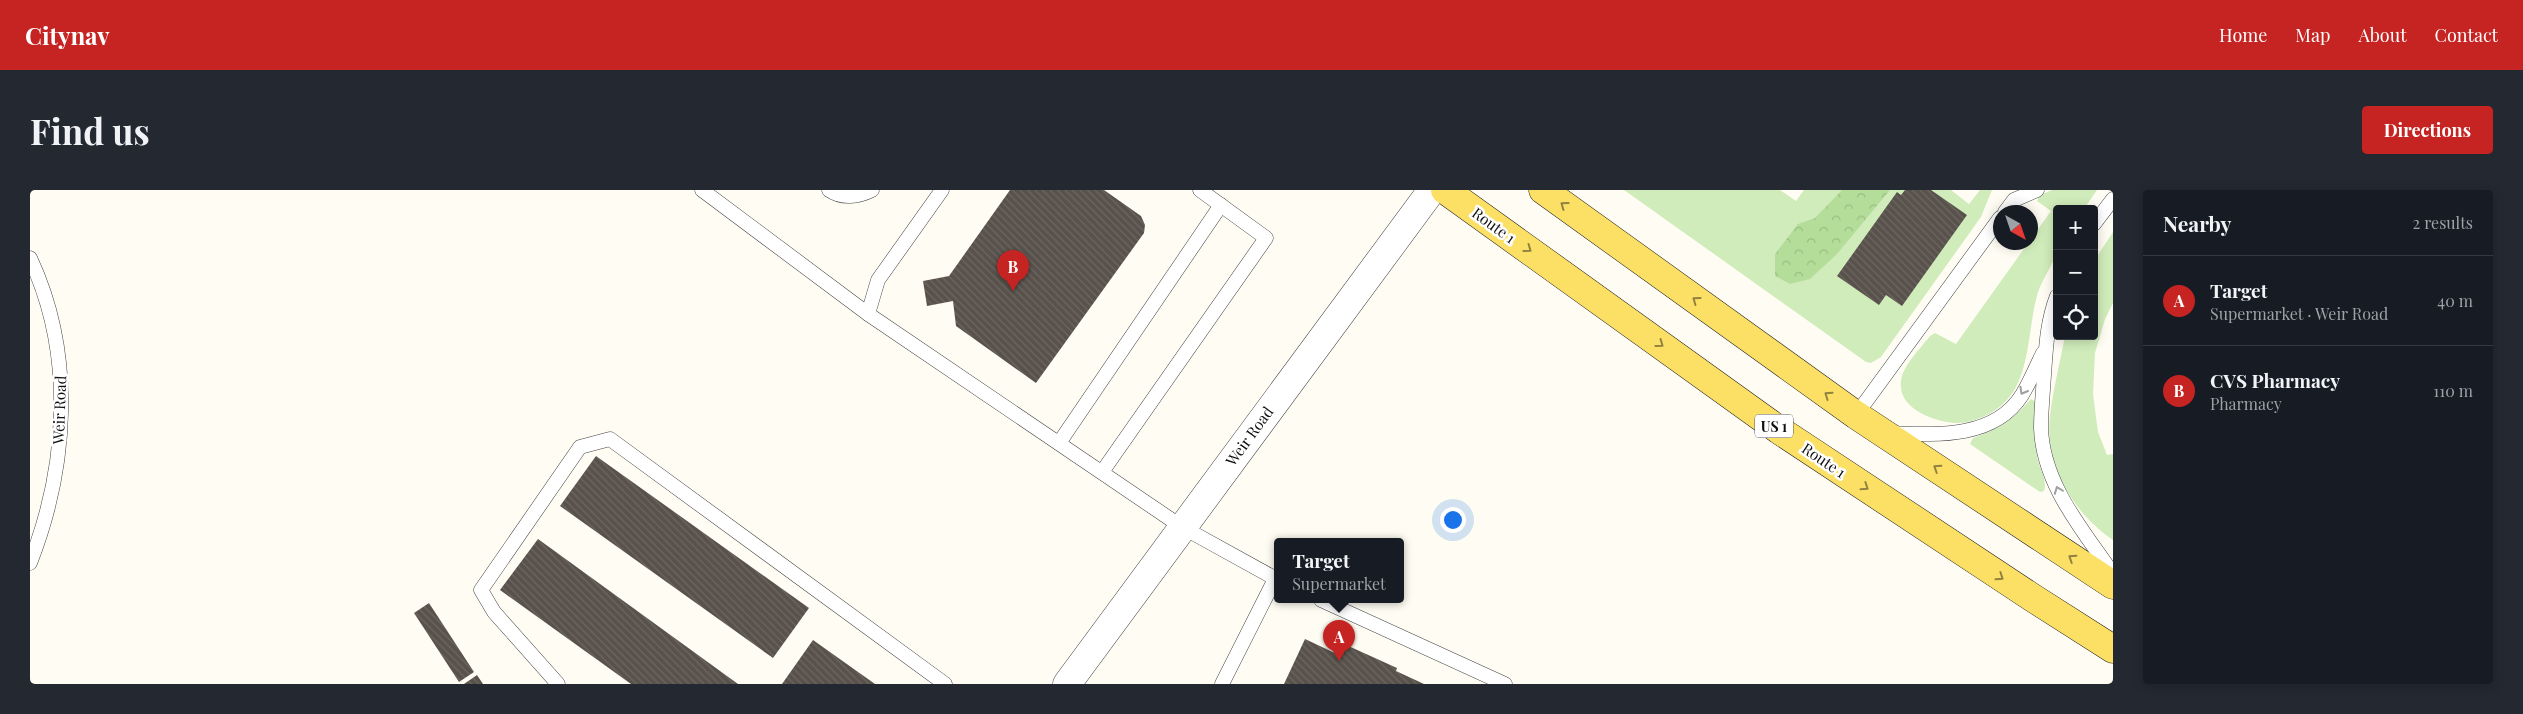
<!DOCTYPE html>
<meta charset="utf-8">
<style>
:root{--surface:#171b24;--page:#242831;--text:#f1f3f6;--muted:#9ea1a6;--line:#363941;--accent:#c62422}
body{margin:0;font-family:"Playfair Display",serif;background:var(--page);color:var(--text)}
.controls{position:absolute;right:15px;top:15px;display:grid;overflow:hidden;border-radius:5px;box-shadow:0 2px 12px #0003}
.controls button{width:45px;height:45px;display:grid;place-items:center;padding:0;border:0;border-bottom:1px solid var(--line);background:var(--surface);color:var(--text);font:25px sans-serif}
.compass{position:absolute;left:1963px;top:15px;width:45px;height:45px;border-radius:50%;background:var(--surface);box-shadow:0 2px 12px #0003;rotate:140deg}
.you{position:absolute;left:1422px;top:329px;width:18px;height:18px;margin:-12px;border:4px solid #fff;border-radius:50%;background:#1a73e8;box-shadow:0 0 0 8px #1a73e833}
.badge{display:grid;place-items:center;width:32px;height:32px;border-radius:50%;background:var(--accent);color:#fff;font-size:16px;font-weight:700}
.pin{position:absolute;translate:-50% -41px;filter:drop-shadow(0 1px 2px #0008)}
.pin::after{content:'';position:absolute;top:26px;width:18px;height:15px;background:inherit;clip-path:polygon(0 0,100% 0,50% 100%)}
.popup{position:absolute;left:1244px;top:348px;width:130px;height:65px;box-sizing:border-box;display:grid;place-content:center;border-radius:5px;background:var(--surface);filter:drop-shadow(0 1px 4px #0005);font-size:16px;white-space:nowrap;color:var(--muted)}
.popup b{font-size:19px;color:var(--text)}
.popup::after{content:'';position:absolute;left:50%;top:100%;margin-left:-10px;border:10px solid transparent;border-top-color:var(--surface)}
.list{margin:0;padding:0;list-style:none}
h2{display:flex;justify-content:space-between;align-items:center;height:65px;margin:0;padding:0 20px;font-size:21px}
h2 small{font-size:16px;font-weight:400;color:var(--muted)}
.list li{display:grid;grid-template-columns:32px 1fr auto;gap:15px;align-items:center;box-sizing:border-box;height:90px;padding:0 20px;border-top:1px solid var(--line)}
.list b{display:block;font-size:19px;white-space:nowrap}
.list p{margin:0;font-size:16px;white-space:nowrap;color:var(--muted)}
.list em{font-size:16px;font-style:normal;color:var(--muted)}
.icon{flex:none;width:28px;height:28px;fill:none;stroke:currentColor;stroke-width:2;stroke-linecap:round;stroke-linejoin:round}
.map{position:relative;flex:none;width:2083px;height:494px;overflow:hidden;border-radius:5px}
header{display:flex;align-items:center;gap:30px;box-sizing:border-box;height:70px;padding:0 25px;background:var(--accent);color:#fff}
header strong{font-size:24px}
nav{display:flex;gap:28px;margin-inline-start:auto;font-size:18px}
.intro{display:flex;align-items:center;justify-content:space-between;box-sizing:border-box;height:120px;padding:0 30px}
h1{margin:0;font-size:35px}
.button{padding:12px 22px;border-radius:5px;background:var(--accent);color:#fff;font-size:18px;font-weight:700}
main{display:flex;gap:30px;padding:0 30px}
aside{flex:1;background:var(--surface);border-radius:5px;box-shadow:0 2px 12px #0003}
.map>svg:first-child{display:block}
.grass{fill:#d1ecbb}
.forest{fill:url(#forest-crowns)}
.building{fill:url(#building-back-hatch)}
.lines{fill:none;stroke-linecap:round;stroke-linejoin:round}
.service-casing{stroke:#434343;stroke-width:15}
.minor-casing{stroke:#434343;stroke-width:29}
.primary-casing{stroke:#212121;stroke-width:29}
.service{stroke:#fff;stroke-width:14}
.minor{stroke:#fff;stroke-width:28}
.primary{stroke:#fce066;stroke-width:28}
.oneway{stroke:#92823f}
.oneway2{stroke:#9f9f9f}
.labels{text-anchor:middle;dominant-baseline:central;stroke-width:5;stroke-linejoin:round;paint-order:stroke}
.shield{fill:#fff;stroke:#585858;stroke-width:1}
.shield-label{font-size:14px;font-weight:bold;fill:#101010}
.street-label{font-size:15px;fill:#101010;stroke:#fff}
</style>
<header>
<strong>Citynav</strong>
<nav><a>Home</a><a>Map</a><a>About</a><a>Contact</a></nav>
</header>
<div class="intro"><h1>Find us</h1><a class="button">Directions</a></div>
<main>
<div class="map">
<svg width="2083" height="494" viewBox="0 0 2083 494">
<defs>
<pattern id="forest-crowns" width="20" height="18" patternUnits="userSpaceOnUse" patternTransform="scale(1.25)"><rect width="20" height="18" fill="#b4dd99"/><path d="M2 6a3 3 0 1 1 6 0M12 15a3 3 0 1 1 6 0" fill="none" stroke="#9abd83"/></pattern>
<pattern id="building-back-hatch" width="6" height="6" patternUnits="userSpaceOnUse" patternTransform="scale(1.25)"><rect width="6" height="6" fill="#59524c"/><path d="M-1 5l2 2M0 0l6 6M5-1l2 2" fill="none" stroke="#6c6661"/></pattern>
</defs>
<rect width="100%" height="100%" fill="#fffdf3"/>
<!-- grass -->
<g class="grass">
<polygon points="1594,0 1750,0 1766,11 1774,0 1921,0 1939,14 1950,0 1962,0 1951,27 1851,167 1841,173 1836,172"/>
<path d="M2022,0H2067L2054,19H2027C2027,32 2029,48 2027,61C2025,71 2012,90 2008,102C1998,134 2001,186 1976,211C1965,223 1946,232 1929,233C1906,233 1867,219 1871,191C1873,175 1890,159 1900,146L1905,143L1926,154L2021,21L2007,11L2010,5Z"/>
<path d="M2083,42V113L2075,129L2065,163L2063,204L2068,242L2077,265L2083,264V350C2044,324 2014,274 2020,226C2023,199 2030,173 2035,146H2064V71Z"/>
<path d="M2001,209L2006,212C2005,230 2004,249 2007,267C2009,278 2018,291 2014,301L2010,302L1940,254L1943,248C1971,238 1981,231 2001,209Z"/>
</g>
<!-- forest -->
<polygon class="forest" points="1812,0 1860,0 1807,64 1780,89 1760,94 1745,86 1745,64 1768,34 1785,28"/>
<!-- building -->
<g class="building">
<polygon points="980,0 1074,0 1111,26 1115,35 1114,43 1006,193 926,136 923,111 897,116 893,91 919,86"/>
<polygon points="1875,0 1901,0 1937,25 1872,116 1856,105 1849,115 1807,86 1867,2 1871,5"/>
<polygon points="566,266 779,418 743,468 530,316"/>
<polygon points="508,349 708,494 601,494 470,400"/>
<polygon points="399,413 444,482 429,492 384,423"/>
<polygon points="1275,449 1309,465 1314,454 1367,478 1366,481 1394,494 1254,494"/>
<polygon points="783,450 845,494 752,494"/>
<polygon points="447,485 453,494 434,494"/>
</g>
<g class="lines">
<!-- service casing -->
<g class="service-casing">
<g id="service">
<polyline points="672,0 838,124 1152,337 1248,390"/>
<path d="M799,0C812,9 828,7 842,0"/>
<polyline points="1975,22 1984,10 2007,0"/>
<polyline points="2064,34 2083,9"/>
<path d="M0,68C45,164 38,276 0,373"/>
<path d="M2027,106C2017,132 2016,157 2014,185C2013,202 2011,221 2011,238C2013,295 2053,340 2083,384"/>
<polyline points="838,124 848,90 912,0"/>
<polyline points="1826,225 1970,28"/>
<path d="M1861,243C1906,245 1964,249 1992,205C2000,192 2006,177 2013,163"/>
<polyline points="1029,253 1191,15"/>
<polyline points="1072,282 1236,48 1170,0"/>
<polyline points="1291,410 1475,494"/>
<polyline points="528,494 464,422 451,400 550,257 580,249 915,494"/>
<polyline points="1192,494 1245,389"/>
</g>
</g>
<!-- minor casing -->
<g class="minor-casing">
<polyline id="minor" points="1037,494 1402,0"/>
</g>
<!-- primary casing -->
<g class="primary-casing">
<g id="primary">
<polyline points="1415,0 1749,240 2003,408 2083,459"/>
<polyline points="1513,0 1826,225 2083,395"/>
</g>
</g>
<!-- service -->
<use href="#service" class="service"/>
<!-- minor -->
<use href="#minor" class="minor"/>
<!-- primary -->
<use href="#primary" class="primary"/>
</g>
<!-- one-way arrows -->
<defs><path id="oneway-chevron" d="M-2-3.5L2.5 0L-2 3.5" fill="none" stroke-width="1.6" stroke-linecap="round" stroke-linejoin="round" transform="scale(1.25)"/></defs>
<g class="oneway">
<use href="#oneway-chevron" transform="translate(1534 15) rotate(-144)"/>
<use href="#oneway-chevron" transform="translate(1498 59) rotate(36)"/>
<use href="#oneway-chevron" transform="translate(1666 110) rotate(-144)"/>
<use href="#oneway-chevron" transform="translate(1630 154) rotate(36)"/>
<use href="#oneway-chevron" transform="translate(1798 205) rotate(-145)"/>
<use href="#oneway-chevron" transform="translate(1907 278) rotate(-147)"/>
<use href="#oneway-chevron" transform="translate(1835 297) rotate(34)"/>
<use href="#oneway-chevron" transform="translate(2042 368) rotate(-147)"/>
<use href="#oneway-chevron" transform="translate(1970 387) rotate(34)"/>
</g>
<g class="oneway2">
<use href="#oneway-chevron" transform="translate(1993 201) rotate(120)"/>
<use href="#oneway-chevron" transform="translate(2028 300) rotate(-111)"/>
</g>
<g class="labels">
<!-- shield labels -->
<rect class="shield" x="1725" y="224.5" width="38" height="23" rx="4"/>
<g class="shield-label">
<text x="1744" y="236">US 1</text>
</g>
<!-- street labels -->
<g class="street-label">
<text transform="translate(1464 35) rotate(36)">Route 1</text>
<text transform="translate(29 220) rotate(-88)">Weir Road</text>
<text transform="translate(1219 246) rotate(-54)">Weir Road</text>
<text transform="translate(1794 270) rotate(34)">Route 1</text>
</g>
</g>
</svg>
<div class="controls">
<button>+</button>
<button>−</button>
<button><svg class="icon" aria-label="locate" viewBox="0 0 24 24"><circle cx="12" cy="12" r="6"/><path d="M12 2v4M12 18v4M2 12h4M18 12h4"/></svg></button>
</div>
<svg class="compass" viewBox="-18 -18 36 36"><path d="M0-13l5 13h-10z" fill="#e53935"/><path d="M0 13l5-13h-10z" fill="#9ea1a6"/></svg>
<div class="you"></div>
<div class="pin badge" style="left:1309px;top:471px">A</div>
<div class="popup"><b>Target</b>Supermarket</div>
<div class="pin badge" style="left:983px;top:101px">B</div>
</div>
<aside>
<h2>Nearby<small>2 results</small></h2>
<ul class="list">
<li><span class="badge">A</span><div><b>Target</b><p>Supermarket · Weir Road</p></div><em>40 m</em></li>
<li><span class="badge">B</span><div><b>CVS Pharmacy</b><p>Pharmacy</p></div><em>110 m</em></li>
</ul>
</aside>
</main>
